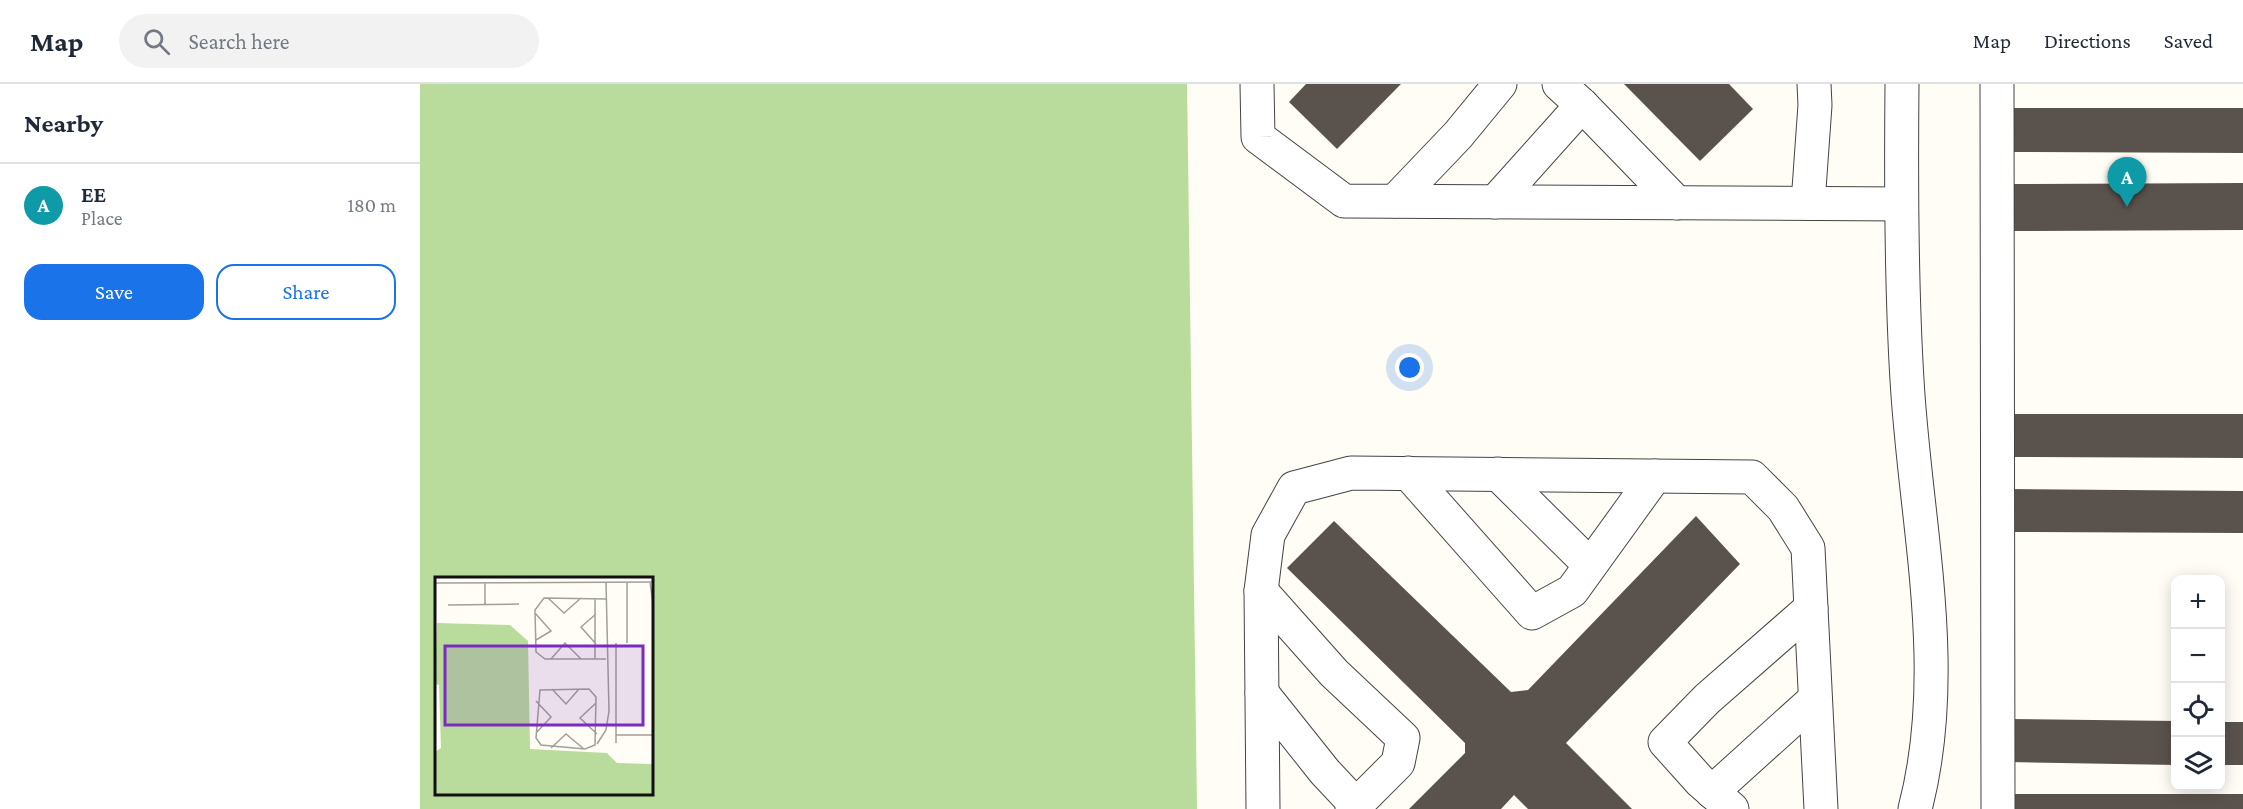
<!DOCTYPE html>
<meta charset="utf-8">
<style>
:root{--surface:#fff;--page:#f2f2f3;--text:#1f2937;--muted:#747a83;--line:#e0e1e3;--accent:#1a73e8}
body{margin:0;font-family:"Crimson Pro",serif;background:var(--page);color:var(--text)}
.controls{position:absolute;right:18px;bottom:18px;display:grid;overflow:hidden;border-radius:12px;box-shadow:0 3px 15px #0003}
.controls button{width:54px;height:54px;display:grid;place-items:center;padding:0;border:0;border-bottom:2px solid var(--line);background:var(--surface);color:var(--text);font:30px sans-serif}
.you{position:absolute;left:990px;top:284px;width:21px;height:21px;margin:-15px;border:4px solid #fff;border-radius:50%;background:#1a73e8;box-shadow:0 0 0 9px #1a73e833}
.badge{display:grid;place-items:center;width:39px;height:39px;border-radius:50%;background:var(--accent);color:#fff;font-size:20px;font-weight:700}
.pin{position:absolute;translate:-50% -50px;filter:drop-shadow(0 2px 3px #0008)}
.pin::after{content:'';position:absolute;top:32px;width:21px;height:18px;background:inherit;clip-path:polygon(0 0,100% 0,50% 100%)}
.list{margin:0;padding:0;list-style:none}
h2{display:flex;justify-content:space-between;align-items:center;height:78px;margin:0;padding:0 24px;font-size:26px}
h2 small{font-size:20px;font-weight:400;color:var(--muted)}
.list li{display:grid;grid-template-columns:39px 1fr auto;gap:18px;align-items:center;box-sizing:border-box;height:84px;padding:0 24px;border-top:2px solid var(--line)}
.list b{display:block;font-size:22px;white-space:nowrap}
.list p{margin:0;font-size:20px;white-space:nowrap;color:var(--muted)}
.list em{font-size:20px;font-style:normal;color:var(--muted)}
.actions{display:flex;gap:12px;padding:18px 24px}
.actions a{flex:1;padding:14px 0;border:2px solid var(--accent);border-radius:18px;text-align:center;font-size:21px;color:var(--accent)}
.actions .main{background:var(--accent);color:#fff}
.icon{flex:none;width:33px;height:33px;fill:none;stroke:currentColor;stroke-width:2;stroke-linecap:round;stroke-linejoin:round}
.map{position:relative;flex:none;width:1823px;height:725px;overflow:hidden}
header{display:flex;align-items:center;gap:36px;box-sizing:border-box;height:84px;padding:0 30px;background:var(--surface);border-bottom:2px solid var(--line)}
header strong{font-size:28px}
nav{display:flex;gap:33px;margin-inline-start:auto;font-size:21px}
.search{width:420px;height:54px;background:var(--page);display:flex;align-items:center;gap:15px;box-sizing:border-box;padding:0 21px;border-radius:33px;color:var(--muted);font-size:22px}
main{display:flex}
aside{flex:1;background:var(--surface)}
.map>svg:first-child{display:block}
.forest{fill:#b9dc9c;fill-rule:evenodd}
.building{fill:#5a524d}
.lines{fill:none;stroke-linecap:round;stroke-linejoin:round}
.minor-casing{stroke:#444;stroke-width:35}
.minor{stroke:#fff;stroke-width:33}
.inset-road{fill:none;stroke:#a09f9a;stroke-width:1.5}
.view{fill:#7b2cbf;fill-opacity:0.15;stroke:#7b2cbf;stroke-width:3}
.inset-edge{fill:none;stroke:#111;stroke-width:3}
</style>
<header>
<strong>Map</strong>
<div class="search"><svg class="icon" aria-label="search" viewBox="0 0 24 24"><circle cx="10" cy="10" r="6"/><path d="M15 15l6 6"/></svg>Search here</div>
<nav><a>Map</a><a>Directions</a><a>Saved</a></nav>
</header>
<main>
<aside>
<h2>Nearby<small></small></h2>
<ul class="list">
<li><span class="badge" style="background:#0f9aa8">A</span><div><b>EE</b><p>Place</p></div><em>180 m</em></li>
</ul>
<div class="actions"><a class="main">Save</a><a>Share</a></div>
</aside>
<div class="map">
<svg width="1823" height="725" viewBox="0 0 1823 725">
<rect width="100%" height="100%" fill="#fffdf5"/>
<!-- forest -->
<path class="forest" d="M0,0H767L777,725H0ZM16,494H231V708H16Z"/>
<!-- building -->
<g class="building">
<polygon points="886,0 981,0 917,65 869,18"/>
<polygon points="1204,0 1309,0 1333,25 1280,77"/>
<polygon points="1590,24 1823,24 1823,69 1590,68"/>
<polygon points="1823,99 1823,146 1592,147 1591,100"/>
<polygon points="1593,330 1823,330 1823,374 1593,373"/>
<polygon points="1589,405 1823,407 1823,449 1589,448"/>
<polygon points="1276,432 1320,480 1146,659 1212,725 1108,725 1094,711 1081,725 989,725 1045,669 1045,659 867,484 914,437 1091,608 1108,606"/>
<polygon points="1589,635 1756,637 1756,681 1589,678"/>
<rect x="1800" y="638" width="23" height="43"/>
<rect x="1591" y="710" width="232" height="15"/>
</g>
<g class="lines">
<!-- minor casing -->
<g class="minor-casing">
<g id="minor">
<polyline points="837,0 838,53 924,117 1481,120"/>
<polyline points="1139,0 1162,21 1257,119"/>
<path d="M1482,0C1481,99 1481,197 1487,296C1495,438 1532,584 1495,725"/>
<polyline points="1577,0 1578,725"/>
<polyline points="975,117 1038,51 1080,0"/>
<polyline points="1075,118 1162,21"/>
<polyline points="1388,119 1395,21 1394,0"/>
<polyline points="988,389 1112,529 1152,507 1235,392"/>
<polyline points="1078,390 1170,481"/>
<polyline points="841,507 914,589 983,654 978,679 932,725"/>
<polyline points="842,609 905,688 936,721"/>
<polyline points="1292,708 1395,615"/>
<polyline points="843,725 841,507 848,451 874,404 931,389 1332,393 1363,424 1388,464 1401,725"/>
<polyline points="1312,725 1280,697 1245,658 1287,615 1391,524"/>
</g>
</g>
<!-- minor -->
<use href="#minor" class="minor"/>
</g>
<!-- overview -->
<g transform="translate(15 493)">
<rect width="218" height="218" fill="#fffdf5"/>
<path d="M2,46L75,48L93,64L95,172L172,176L182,186L217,187V217H0V175L6,171L4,108L0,107Z" fill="#b9dc9c"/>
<path class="inset-road" d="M215,5L218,27M0,6L218,5M50,6V28M113,21L129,36L146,21M160,21V82M13,28L84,27M100,36L116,54L101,63M181,66V166M192,66V5M161,67L146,50L161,37M116,82L130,66L146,82M171,82H110L101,75L100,33L109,21L171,22M117,112L131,127L144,112M154,112L161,120L160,168L150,172L106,168L101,161L105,113ZM101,124L116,140L101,156M161,126L145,141L162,157M181,158H218M162,167L171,153L174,134L171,5M116,171L131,157L149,172"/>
<path class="view" d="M10,69H208V148H10Z"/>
<rect width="218" height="218" class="inset-edge"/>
</g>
</svg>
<div class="controls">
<button>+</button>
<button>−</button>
<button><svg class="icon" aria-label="locate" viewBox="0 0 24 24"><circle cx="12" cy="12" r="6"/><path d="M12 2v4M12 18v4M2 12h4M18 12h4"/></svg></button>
<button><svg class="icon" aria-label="layers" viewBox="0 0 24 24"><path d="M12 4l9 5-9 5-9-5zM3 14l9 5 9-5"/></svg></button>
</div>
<div class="you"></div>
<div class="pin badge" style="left:1707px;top:123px;background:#0f9aa8">A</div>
</div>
</main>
